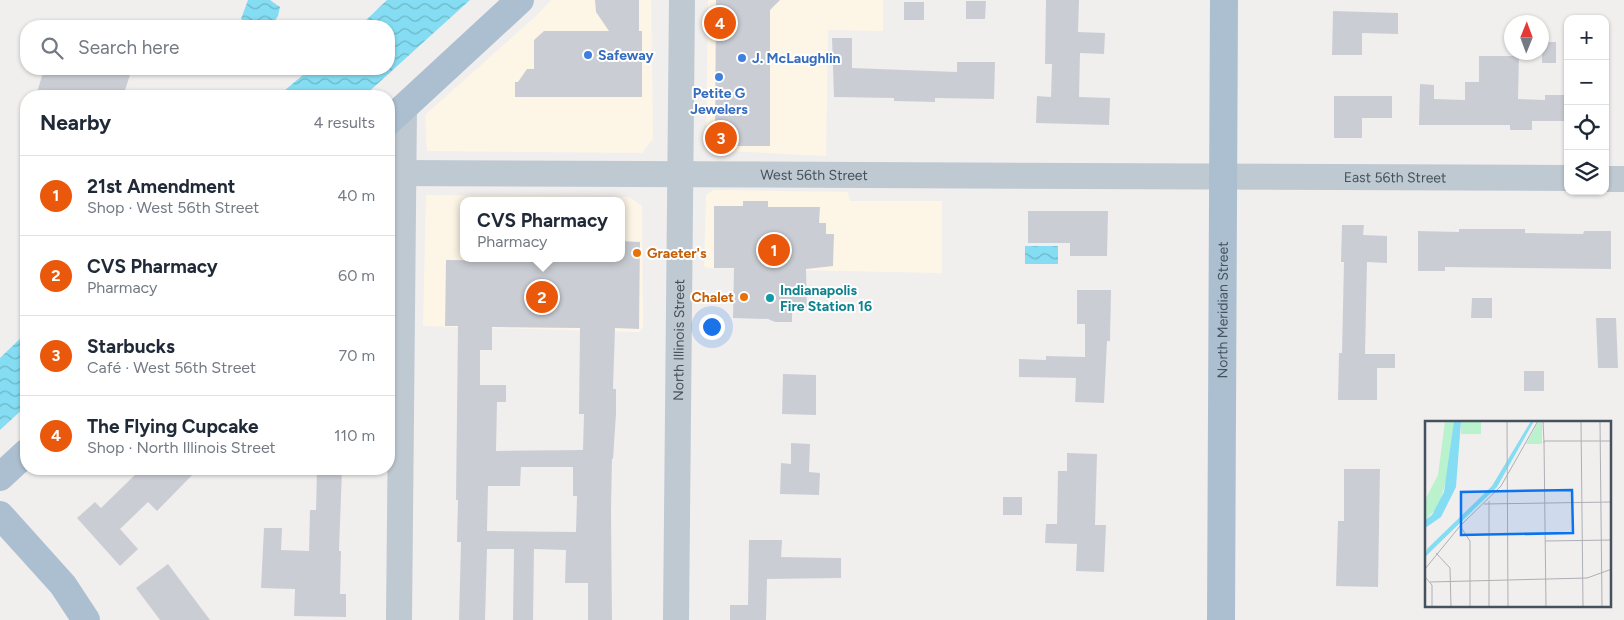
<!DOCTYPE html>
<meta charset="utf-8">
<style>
:root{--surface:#fff;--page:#f6f6f7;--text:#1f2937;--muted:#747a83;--line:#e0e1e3;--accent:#ea580c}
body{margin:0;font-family:Figtree,sans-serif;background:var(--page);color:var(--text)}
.controls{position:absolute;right:15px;top:15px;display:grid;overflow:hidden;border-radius:10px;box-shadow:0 1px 4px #0004}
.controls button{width:45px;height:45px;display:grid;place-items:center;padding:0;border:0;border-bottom:1px solid var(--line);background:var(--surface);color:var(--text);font:25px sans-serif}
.compass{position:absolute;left:1504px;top:15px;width:45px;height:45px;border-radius:50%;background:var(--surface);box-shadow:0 1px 4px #0004;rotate:1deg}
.you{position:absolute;left:711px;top:326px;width:18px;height:18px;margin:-12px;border:4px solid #fff;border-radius:50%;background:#1a73e8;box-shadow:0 0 0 8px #1a73e833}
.badge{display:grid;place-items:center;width:32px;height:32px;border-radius:50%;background:var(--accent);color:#fff;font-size:16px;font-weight:700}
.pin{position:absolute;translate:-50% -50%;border:2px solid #fff;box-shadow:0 1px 5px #0006}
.popup{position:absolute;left:460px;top:197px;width:165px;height:65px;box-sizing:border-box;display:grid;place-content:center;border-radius:10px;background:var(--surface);filter:drop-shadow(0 1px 4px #0005);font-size:16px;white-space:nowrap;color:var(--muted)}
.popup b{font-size:19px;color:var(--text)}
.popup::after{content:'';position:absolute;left:50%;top:100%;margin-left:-10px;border:10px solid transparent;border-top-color:var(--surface)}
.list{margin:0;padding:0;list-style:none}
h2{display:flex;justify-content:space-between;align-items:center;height:65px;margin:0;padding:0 20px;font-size:21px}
h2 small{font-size:16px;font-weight:400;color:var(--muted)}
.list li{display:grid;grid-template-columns:32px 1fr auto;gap:15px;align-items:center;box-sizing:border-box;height:80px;padding:0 20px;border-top:1px solid var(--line)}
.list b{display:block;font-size:19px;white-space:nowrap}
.list p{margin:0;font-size:16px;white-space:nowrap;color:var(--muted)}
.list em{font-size:16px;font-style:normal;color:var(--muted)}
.icon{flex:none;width:28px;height:28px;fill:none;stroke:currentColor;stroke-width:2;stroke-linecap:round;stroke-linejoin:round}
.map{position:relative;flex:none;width:1624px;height:620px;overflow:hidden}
.search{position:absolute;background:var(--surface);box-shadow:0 1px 4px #0004;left:20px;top:20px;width:375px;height:55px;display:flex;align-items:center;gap:12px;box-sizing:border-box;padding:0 18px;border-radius:20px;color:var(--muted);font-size:19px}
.panel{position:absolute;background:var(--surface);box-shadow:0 1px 4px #0004;left:20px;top:90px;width:375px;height:385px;border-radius:20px}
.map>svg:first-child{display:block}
.commercial{fill:#fdf6e7;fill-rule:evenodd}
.water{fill:url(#water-waves)}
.building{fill:#caced4;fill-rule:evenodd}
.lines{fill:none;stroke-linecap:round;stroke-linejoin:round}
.minor{stroke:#bec9d2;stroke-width:26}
.major{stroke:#acbfd0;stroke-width:28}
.shop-dot{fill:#3f7fe0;stroke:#fff;stroke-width:2}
.food-dot{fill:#e8710a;stroke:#fff;stroke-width:2}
.culture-dot{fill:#0f9aa8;stroke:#fff;stroke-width:2}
.labels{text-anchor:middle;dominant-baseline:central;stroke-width:4;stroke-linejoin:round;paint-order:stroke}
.shop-label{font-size:14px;font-weight:bold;fill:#366cbe;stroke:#fff;text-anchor:start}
.street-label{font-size:14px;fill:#45525d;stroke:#fff}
.food-label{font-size:14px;font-weight:bold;fill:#c56008;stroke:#fff;text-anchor:start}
.culture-label{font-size:14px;font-weight:bold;fill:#0d838f;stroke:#fff;text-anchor:start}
.inset-road{fill:none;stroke:#acb0b4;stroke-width:1}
.view{fill:#0c73ee;fill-opacity:0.15;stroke:#0c73ee;stroke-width:2.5}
.inset-edge{fill:none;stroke:#45525d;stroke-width:2.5}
</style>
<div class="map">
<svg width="1624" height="620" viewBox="0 0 1624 620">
<defs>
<pattern id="water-waves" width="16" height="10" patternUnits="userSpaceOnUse" patternTransform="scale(1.25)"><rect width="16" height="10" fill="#84ddf2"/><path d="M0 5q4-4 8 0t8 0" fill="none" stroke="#6eb6c7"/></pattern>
</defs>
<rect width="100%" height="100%" fill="#f1eeee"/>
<!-- commercial -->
<g class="commercial">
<polygon points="551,0 651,0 653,139 642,153 427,151 425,115 536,16"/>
<polygon points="708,0 883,0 883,31 828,30 826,156 710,150 706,146"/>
<polygon points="713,190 848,192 850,201 942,201 942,273 708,268 704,266 706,195"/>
<path d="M426,195L629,197L642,206L643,326L639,332L423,326ZM463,201H621V258H463Z"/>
</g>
<!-- water -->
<g class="water">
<polygon points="248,0 270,0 280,7 278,16 271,26 254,26 241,19"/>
<polygon points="387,0 470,0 364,96 278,96 310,69 389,69 389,26 360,26"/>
<rect x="1025" y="246" width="33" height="18"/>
<polygon points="26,333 26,406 0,430 0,358"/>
</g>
<!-- building -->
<g class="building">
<polygon points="595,0 639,0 639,31 642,31 642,97 515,97 515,82 518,82 527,69 534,69 534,40 544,31 609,31 596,12"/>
<polygon points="716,0 780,0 770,10 770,146 721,146 715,139"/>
<polygon points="1046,0 1079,0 1078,32 1105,33 1104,54 1080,53 1079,97 1110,98 1109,125 1036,123 1037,96 1051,97 1052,64 1045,64"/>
<polygon points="966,1 986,1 985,19 966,19"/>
<rect x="904" y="2" width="20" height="18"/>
<polygon points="1333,11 1398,13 1398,34 1362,33 1362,55 1332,55"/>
<polygon points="832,38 852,38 852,68 957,72 957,62 995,62 994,99 935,98 935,102 894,101 894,98 834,97"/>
<rect x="1542" y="42" width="14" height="21"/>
<polygon points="1479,56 1519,56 1518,99 1545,100 1545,95 1568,95 1568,121 1532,121 1532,130 1510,130 1510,125 1419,125 1420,84 1434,85 1434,99 1465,100 1465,82 1479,82"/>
<polygon points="44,69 132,69 123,96 36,96"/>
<polygon points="1334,96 1392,96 1392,118 1362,118 1362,138 1334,138"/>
<polygon points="743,201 768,201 768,207 820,207 819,223 826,223 826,234 834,234 833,266 806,269 807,310 792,310 792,322 775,322 768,319 733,318 734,268 714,268 714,206 743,206"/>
<polygon points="1028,211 1108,211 1107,256 1070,256 1070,243 1028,243"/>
<polygon points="1342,225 1364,225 1363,235 1387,236 1387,263 1367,262 1365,354 1395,354 1395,368 1377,368 1377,400 1338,400 1339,353 1342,353 1344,262 1341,262"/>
<polygon points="1459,229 1525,229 1525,233 1583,234 1584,231 1611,231 1611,269 1445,267 1445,271 1418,271 1418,231 1459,232"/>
<path d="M621,241L640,242L639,329L615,328L613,389H616V414L613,459H612L611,512L612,620H588V583H565L566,550L534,549L533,620H513L514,549H487L485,620H459L461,542H457L458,500H456L458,326H445L446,260L599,262V258H621ZM492,327L580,328L579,414H584L583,450L496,451L497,402H506V385H480V350H492ZM521,467H573V496H577L576,532L487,531L488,486H520Z"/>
<polygon points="1077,290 1111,290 1110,341 1107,341 1104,403 1075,402 1076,378 1019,377 1019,359 1046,360 1046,356 1085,357 1085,324 1077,324"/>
<polygon points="1472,298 1492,298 1492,318 1471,318"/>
<polygon points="1596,318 1616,318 1618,368 1598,368"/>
<rect x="1524" y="371" width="20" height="20"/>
<polygon points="783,374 816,375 816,415 782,414"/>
<polygon points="791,443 810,444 809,472 820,473 819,495 780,494 781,463 791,464"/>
<polygon points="1067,453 1097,454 1095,525 1106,525 1104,572 1076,571 1077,544 1045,543 1046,524 1057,524 1058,471 1067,471"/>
<polygon points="141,469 198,469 157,511 148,502 120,529 138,549 120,566 77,518 95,502 101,508"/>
<polygon points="317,469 342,469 339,551 341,551 340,594 346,594 346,617 294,616 295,589 261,588 264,528 282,528 281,550 309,551 310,510 316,510"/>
<polygon points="1344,469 1380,469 1378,587 1336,586 1338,521 1344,521"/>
<rect x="1003" y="497" width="19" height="18"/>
<polygon points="749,540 782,540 781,557 841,558 841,578 767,579 766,620 730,620 730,605 748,605"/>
<polygon points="168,564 210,620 160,620 136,588"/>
</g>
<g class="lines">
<!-- minor -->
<g class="minor">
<path id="s1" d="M389,173L1568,178"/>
<polyline points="1605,179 1624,179"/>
<polyline points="399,620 404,106"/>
<path id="s2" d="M676,620L682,0"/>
</g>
<!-- major -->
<g class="major">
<polyline points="389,121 520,0"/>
<polyline points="0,477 26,453"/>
<polyline points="0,515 63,585 86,620"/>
<path id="s3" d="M1221,620L1224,0"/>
</g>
</g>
<!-- markers -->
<g class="shop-dot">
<circle cx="588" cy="55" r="5"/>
<circle cx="742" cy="58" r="5"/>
<circle cx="719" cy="77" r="5"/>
</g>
<g class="food-dot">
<circle cx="637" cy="253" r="5"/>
<circle cx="744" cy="297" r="5"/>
</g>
<circle class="culture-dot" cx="770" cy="298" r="5"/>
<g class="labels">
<!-- shop labels -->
<g class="shop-label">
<text x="598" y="55">Safeway</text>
<text x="752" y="58">J. McLaughlin</text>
<text x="719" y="93" text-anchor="middle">Petite G<tspan x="719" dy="16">Jewelers</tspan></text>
</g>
<!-- street labels -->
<g class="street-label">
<text stroke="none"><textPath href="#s1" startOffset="425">West 56th Street</textPath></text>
<text stroke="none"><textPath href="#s1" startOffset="1006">East 56th Street</textPath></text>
<text stroke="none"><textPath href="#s3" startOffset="310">North Meridian Street</textPath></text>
<text stroke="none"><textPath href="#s2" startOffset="280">North Illinois Street</textPath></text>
</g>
<!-- food labels -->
<g class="food-label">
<text x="647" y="253">Graeter's</text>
<text x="734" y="297" text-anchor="end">Chalet</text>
</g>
<!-- culture labels -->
<g class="culture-label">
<text x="780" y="290">Indianapolis<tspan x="780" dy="16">Fire Station 16</tspan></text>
</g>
</g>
<!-- overview -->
<g transform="translate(1425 421)">
<rect width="186" height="186" fill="#f1eeee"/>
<path d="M20,0H29L24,48L14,85L0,99V79L13,54Z" fill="#baf2ce"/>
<path d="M36,0H56V13H36ZM114,0H117V23H101Z" fill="#baf2ce"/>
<path d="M29,0H36L31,66L16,96L0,107V99L7,94L19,71ZM106,0H109L72,66L0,136L2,128L67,65Z" fill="#84ddf2"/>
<path class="inset-road" d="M82,0L83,186M118,0L119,22M156,0L158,186M175,0L177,186M119,20H187M119,20L121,186M64,80V186M59,83L187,81M120,120L187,119M11,132L25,147L26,186M0,148L35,105M0,156L7,164V186M5,161L162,157L187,148M45,186V120L35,105L76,65L113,0"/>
<path class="view" d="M147,69L148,112L36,114V71Z"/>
<rect width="186" height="186" class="inset-edge"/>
</g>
</svg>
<div class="controls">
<button>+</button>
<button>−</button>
<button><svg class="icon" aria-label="locate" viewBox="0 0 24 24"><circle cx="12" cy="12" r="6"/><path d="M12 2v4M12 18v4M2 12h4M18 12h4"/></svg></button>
<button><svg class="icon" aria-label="layers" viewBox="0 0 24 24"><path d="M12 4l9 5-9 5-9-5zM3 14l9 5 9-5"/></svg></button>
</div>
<svg class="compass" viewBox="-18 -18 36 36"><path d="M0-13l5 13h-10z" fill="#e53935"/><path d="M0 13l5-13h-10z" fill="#747a83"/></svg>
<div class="you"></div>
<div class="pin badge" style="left:774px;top:250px">1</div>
<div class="pin badge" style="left:542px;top:297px">2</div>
<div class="popup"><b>CVS Pharmacy</b>Pharmacy</div>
<div class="pin badge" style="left:721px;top:138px">3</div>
<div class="pin badge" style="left:720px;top:23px">4</div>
<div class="search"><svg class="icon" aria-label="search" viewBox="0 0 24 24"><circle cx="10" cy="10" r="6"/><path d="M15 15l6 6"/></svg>Search here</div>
<section class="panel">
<h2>Nearby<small>4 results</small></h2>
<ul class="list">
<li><span class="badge">1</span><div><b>21st Amendment</b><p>Shop · West 56th Street</p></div><em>40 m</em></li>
<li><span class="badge">2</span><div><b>CVS Pharmacy</b><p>Pharmacy</p></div><em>60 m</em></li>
<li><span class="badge">3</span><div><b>Starbucks</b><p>Café · West 56th Street</p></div><em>70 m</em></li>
<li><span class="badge">4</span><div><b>The Flying Cupcake</b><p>Shop · North Illinois Street</p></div><em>110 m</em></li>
</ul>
</section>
</div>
